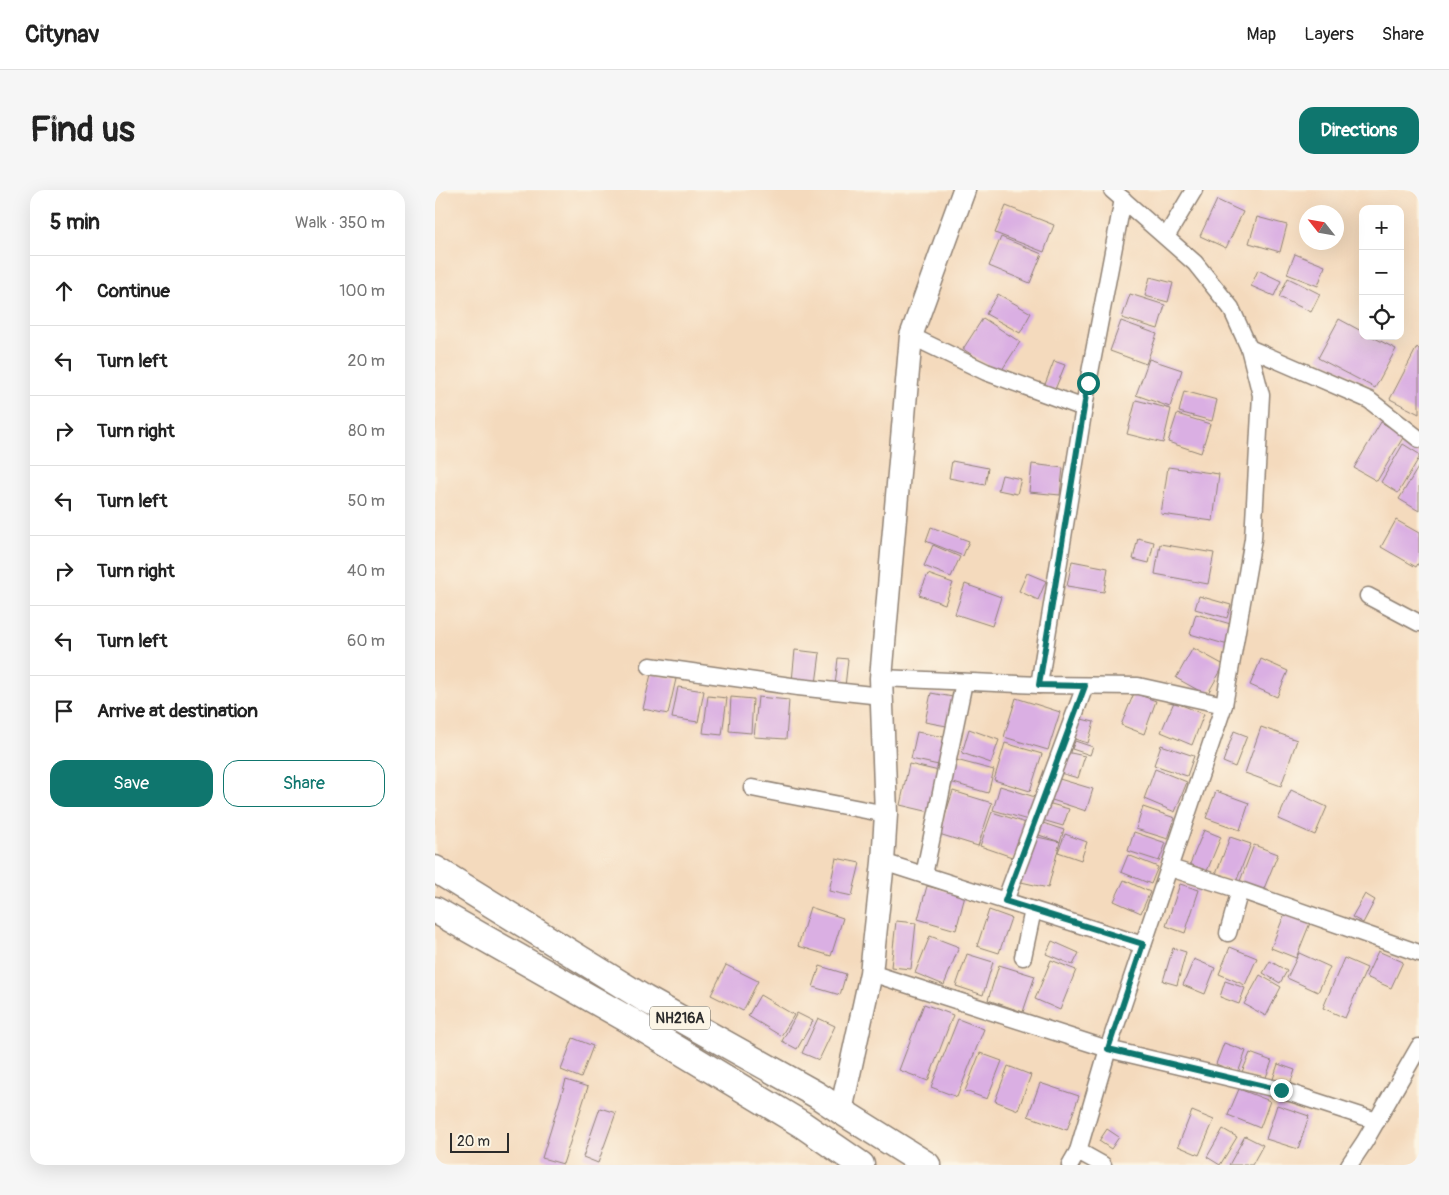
<!DOCTYPE html>
<meta charset="utf-8">
<style>
:root{--surface:#fff;--page:#f6f6f6;--text:#222;--muted:#767676;--line:#e0e0e0;--accent:#0f766e}
body{margin:0;font-family:Pangolin,sans-serif;background:var(--page);color:var(--text)}
.controls{position:absolute;right:15px;top:15px;display:grid;overflow:hidden;border-radius:10px;box-shadow:0 5px 20px #0002}
.controls button{width:45px;height:45px;display:grid;place-items:center;padding:0;border:0;border-bottom:1px solid var(--line);background:var(--surface);color:var(--text);font:25px sans-serif}
.compass{position:absolute;left:864px;top:15px;width:45px;height:45px;border-radius:50%;background:var(--surface);box-shadow:0 5px 20px #0002;rotate:301deg}
.scale{position:absolute;left:15px;bottom:12px;width:59px;box-sizing:border-box;padding-left:5px;border:2px solid #2b2b2b;border-top:0;font-size:14px;line-height:18px;white-space:nowrap;color:#2b2b2b;-webkit-text-stroke:4px #fcf5e5;paint-order:stroke}
.stop{position:absolute;width:15px;height:15px;margin:-11px;border:4px solid #0f766e;border-radius:50%;background:#fff}
.stop.end{background:#0f766e;border-color:#fff;box-shadow:0 1px 5px #0008}
.list{margin:0;padding:0;list-style:none}
h2{display:flex;justify-content:space-between;align-items:center;height:65px;margin:0;padding:0 20px;font-size:21px}
h2 small{font-size:16px;font-weight:400;color:var(--muted)}
.list li{display:grid;grid-template-columns:32px 1fr auto;gap:15px;align-items:center;box-sizing:border-box;height:70px;padding:0 20px;border-top:1px solid var(--line)}
.list b{display:block;font-size:19px;white-space:nowrap}
.list em{font-size:16px;font-style:normal;color:var(--muted)}
.actions{display:flex;gap:10px;padding:15px 20px}
.actions a{flex:1;padding:11px 0;border:1px solid var(--accent);border-radius:15px;text-align:center;font-size:18px;color:var(--accent)}
.actions .main{background:var(--accent);color:#fff}
.icon{flex:none;width:28px;height:28px;fill:none;stroke:currentColor;stroke-width:2;stroke-linecap:round;stroke-linejoin:round}
.map{position:relative;flex:none;width:984px;height:975px;overflow:hidden;border-radius:15px}
header{display:flex;align-items:center;gap:30px;box-sizing:border-box;height:70px;padding:0 25px;background:var(--surface);border-bottom:1px solid var(--line)}
header strong{font-size:24px}
nav{display:flex;gap:28px;margin-inline-start:auto;font-size:18px}
.intro{display:flex;align-items:center;justify-content:space-between;box-sizing:border-box;height:120px;padding:0 30px}
h1{margin:0;font-size:35px}
.button{padding:12px 22px;border-radius:15px;background:var(--accent);color:#fff;font-size:18px;font-weight:700}
main{display:flex;gap:30px;padding:0 30px}
aside{flex:1;background:var(--surface);border-radius:15px;box-shadow:0 5px 20px #0002}
.map>svg:first-child{display:block}
.building{fill:#daafe3}
.lines{fill:none;stroke-linecap:round;stroke-linejoin:round}
.minor-casing{stroke:#908274;stroke-width:19}
.secondary-casing{stroke:#908274;stroke-width:25}
.trunk-casing{stroke:#908274;stroke-width:29}
.minor{stroke:#fff;stroke-width:16}
.secondary{stroke:#fff;stroke-width:22}
.trunk{stroke:#fff;stroke-width:26}
.route{stroke:#0f766e;stroke-width:6}
.labels{text-anchor:middle;dominant-baseline:central;stroke-width:4;stroke-linejoin:round;paint-order:stroke}
.shield{fill:#fcf5e5;stroke:#6a6863;stroke-width:1}
.shield-label{font-size:14px;font-weight:bold;fill:#2b2b2b}
</style>
<header>
<strong>Citynav</strong>
<nav><a>Map</a><a>Layers</a><a>Share</a></nav>
</header>
<div class="intro"><h1>Find us</h1><a class="button">Directions</a></div>
<main>
<aside>
<h2>5 min<small>Walk · 350 m</small></h2>
<ul class="list">
<li><svg class="icon" aria-label="ahead" viewBox="0 0 24 24"><path d="M12 20V5M6 11l6-6 6 6"/></svg><div><b>Continue</b></div><em>100 m</em></li>
<li><svg class="icon" aria-label="left" viewBox="0 0 24 24"><path d="M17 20v-9H6M10 6l-5 5 5 5"/></svg><div><b>Turn left</b></div><em>20 m</em></li>
<li><svg class="icon" aria-label="right" viewBox="0 0 24 24"><path d="M7 20v-9h11M14 6l5 5-5 5"/></svg><div><b>Turn right</b></div><em>80 m</em></li>
<li><svg class="icon" aria-label="left" viewBox="0 0 24 24"><path d="M17 20v-9H6M10 6l-5 5 5 5"/></svg><div><b>Turn left</b></div><em>50 m</em></li>
<li><svg class="icon" aria-label="right" viewBox="0 0 24 24"><path d="M7 20v-9h11M14 6l5 5-5 5"/></svg><div><b>Turn right</b></div><em>40 m</em></li>
<li><svg class="icon" aria-label="left" viewBox="0 0 24 24"><path d="M17 20v-9H6M10 6l-5 5 5 5"/></svg><div><b>Turn left</b></div><em>60 m</em></li>
<li><svg class="icon" aria-label="arrive" viewBox="0 0 24 24"><path d="M6 21V4h12l-3 4 3 4H6"/></svg><div><b>Arrive at destination</b></div></li>
</ul>
<div class="actions"><a class="main">Save</a><a>Share</a></div>
</aside>
<div class="map">
<svg width="984" height="975" viewBox="0 0 984 975">
<rect width="100%" height="100%" fill="#fcf5e5"/>
<filter id="ink" filterUnits="userSpaceOnUse"><feTurbulence type="fractalNoise" baseFrequency=".02" numOctaves="2"/><feDisplacementMap in="SourceGraphic" scale="10" xChannelSelector="R" yChannelSelector="G"/><feConvolveMatrix kernelMatrix="1 2 1 2 8 2 1 2 1" color-interpolation-filters="sRGB"/></filter>
<filter id="wash" filterUnits="userSpaceOnUse"><feTurbulence type="fractalNoise" baseFrequency=".0096" numOctaves="4" result="noise"/><feDisplacementMap in="SourceGraphic" scale="20" xChannelSelector="R" yChannelSelector="G"/><feGaussianBlur stdDeviation="1.12" result="paint"/><feColorMatrix in="noise" values="0 0 0 0 0 0 0 0 0 0 0 0 0 0 0 0 0 1.4 0 .05"/><feComposite in="paint" operator="in"/></filter>
<g filter="url(#wash)">
<rect width="100%" height="100%" fill="#f4dabd"/>
<g id="blocks">
<!-- building -->
<g class="building">
<polygon points="782,10 808,22 791,58 765,46"/>
<polygon points="571,16 619,35 609,62 560,43"/>
<polygon points="822,27 852,35 845,62 814,53"/>
<polygon points="566,47 607,64 595,93 554,76"/>
<polygon points="860,64 890,76 883,96 852,84"/>
<polygon points="823,80 846,91 839,106 816,96"/>
<polygon points="715,87 738,93 733,112 710,106"/>
<polygon points="853,88 885,104 876,122 844,107"/>
<polygon points="563,104 596,123 585,143 551,124"/>
<polygon points="695,104 730,115 723,139 687,128"/>
<polygon points="548,128 585,152 565,183 528,159"/>
<polygon points="904,129 928,142 928,146 936,146 961,159 940,198 883,168"/>
<polygon points="686,131 722,144 711,174 675,161"/>
<polygon points="982,157 984,159 984,224 955,209"/>
<polygon points="714,169 747,180 735,217 701,205"/>
<polygon points="619,171 630,175 619,202 609,197"/>
<polygon points="749,201 782,210 777,231 744,222"/>
<polygon points="701,210 736,219 728,253 692,244"/>
<polygon points="742,224 775,234 766,263 733,252"/>
<polygon points="946,232 969,246 942,291 919,278"/>
<polygon points="968,254 984,264 984,268 963,303 946,292"/>
<polygon points="517,271 553,278 550,295 514,288"/>
<polygon points="597,274 628,278 625,305 594,302"/>
<polygon points="984,276 984,321 964,309"/>
<polygon points="733,277 784,284 778,331 726,324"/>
<polygon points="567,285 586,289 582,304 563,300"/>
<polygon points="961,330 984,343 984,372 981,377 946,357"/>
<polygon points="496,337 534,351 528,366 491,351"/>
<polygon points="703,348 719,352 714,373 698,369"/>
<polygon points="725,354 779,363 773,394 720,384"/>
<polygon points="498,355 525,367 516,387 489,376"/>
<polygon points="637,371 673,378 669,402 632,396"/>
<polygon points="592,383 611,391 603,410 584,401"/>
<polygon points="493,384 518,393 510,414 484,405"/>
<polygon points="530,394 566,407 557,436 520,424"/>
<polygon points="764,406 796,415 792,428 760,419"/>
<polygon points="761,424 799,435 793,455 755,444"/>
<polygon points="758,458 789,475 772,505 741,488"/>
<polygon points="360,460 385,463 381,494 357,491"/>
<polygon points="403,468 413,469 410,497 400,496"/>
<polygon points="826,469 853,481 842,507 815,495"/>
<polygon points="216,484 241,489 233,524 208,519"/>
<polygon points="243,497 269,501 263,532 237,528"/>
<polygon points="496,503 523,508 517,537 490,532"/>
<polygon points="699,503 721,511 709,544 686,535"/>
<polygon points="273,506 292,508 287,545 268,543"/>
<polygon points="296,507 318,509 316,543 294,541"/>
<polygon points="323,507 354,510 351,549 319,547"/>
<polygon points="581,508 625,522 613,560 569,547"/>
<polygon points="739,512 769,524 757,555 726,542"/>
<polygon points="642,528 659,532 653,553 636,548"/>
<polygon points="826,537 862,550 846,596 810,583"/>
<polygon points="534,539 564,550 556,573 527,563"/>
<polygon points="799,541 812,546 800,577 788,572"/>
<polygon points="482,542 514,548 508,576 476,569"/>
<polygon points="640,551 658,557 655,565 637,559"/>
<polygon points="570,553 607,564 595,601 559,590"/>
<polygon points="726,555 759,566 752,586 719,575"/>
<polygon points="631,562 650,566 643,588 625,583"/>
<polygon points="521,570 559,580 553,603 515,592"/>
<polygon points="474,574 504,581 495,622 465,615"/>
<polygon points="720,579 752,592 740,622 709,609"/>
<polygon points="621,588 658,599 651,621 614,609"/>
<polygon points="565,596 600,607 593,630 558,620"/>
<polygon points="856,600 892,617 880,645 843,629"/>
<polygon points="518,601 557,613 543,656 504,644"/>
<polygon points="781,601 814,613 805,640 771,628"/>
<polygon points="609,612 634,619 628,636 604,629"/>
<polygon points="708,617 740,628 733,649 701,639"/>
<polygon points="557,622 591,633 580,668 545,656"/>
<polygon points="602,631 629,640 625,652 598,643"/>
<polygon points="769,640 786,647 772,681 755,674"/>
<polygon points="699,642 731,653 724,671 693,661"/>
<polygon points="630,644 652,652 646,670 623,662"/>
<polygon points="598,646 625,652 613,698 586,692"/>
<polygon points="795,647 816,654 801,692 781,684"/>
<polygon points="819,655 843,664 828,701 805,691"/>
<polygon points="693,665 723,677 716,694 686,682"/>
<polygon points="401,668 425,673 417,706 394,701"/>
<polygon points="689,690 715,702 706,723 679,711"/>
<polygon points="745,694 764,700 750,743 731,736"/>
<polygon points="492,696 530,706 521,740 483,729"/>
<polygon points="930,704 940,710 928,733 917,727"/>
<polygon points="375,717 408,728 396,766 363,756"/>
<polygon points="554,720 576,728 564,763 542,756"/>
<polygon points="850,723 875,733 861,768 836,758"/>
<polygon points="461,731 481,733 476,779 456,777"/>
<polygon points="495,746 524,757 509,795 480,783"/>
<polygon points="617,751 644,763 638,775 611,764"/>
<polygon points="795,757 822,768 810,795 784,784"/>
<polygon points="738,758 751,762 742,795 728,791"/>
<polygon points="943,761 968,772 956,798 931,787"/>
<polygon points="864,763 895,777 883,802 852,788"/>
<polygon points="532,764 558,772 548,805 521,796"/>
<polygon points="909,768 932,778 910,828 888,818"/>
<polygon points="759,769 780,778 770,804 748,795"/>
<polygon points="616,770 641,780 625,820 600,809"/>
<polygon points="835,771 852,781 845,793 828,783"/>
<polygon points="291,775 323,791 308,821 276,805"/>
<polygon points="564,775 600,786 588,822 553,810"/>
<polygon points="385,776 411,784 405,805 378,797"/>
<polygon points="825,785 846,797 831,826 809,814"/>
<polygon points="790,791 810,798 804,814 785,807"/>
<polygon points="325,805 359,825 346,846 313,826"/>
<polygon points="489,814 518,825 493,891 464,880"/>
<polygon points="362,823 378,831 362,859 347,851"/>
<polygon points="383,828 400,836 384,870 367,863"/>
<polygon points="523,829 549,839 522,907 496,897"/>
<polygon points="138,848 158,856 146,888 126,880"/>
<polygon points="789,853 811,861 803,883 781,874"/>
<polygon points="545,863 567,871 552,909 530,901"/>
<polygon points="815,863 837,871 830,890 807,882"/>
<polygon points="843,874 860,880 855,895 838,889"/>
<polygon points="573,876 596,885 583,920 560,911"/>
<polygon points="131,890 153,897 128,974 107,968"/>
<polygon points="605,893 644,906 632,940 593,926"/>
<polygon points="804,899 835,911 825,938 793,925"/>
<polygon points="842,915 874,926 863,959 831,949"/>
<polygon points="165,918 181,923 163,973 148,967"/>
<polygon points="757,921 779,930 764,965 743,956"/>
<polygon points="672,939 684,947 676,959 664,951"/>
<polygon points="788,939 802,947 785,975 772,967"/>
<polygon points="810,946 828,955 817,975 794,975"/>
</g>
</g>
</g>
<g filter="url(#ink)">
<use href="#blocks" fill-opacity="0" stroke="#908274" stroke-width="1"/>
<g class="lines">
<!-- minor casing -->
<g class="minor-casing">
<g id="minor">
<polyline points="731,47 759,0"/>
<polyline points="476,146 551,182 649,218"/>
<polyline points="814,158 934,210 984,249"/>
<polyline points="933,406 984,433"/>
<polyline points="215,476 363,497 446,506"/>
<polyline points="446,488 604,495 703,496 789,515"/>
<polyline points="604,495 653,193 688,9"/>
<polyline points="317,598 451,624"/>
<polyline points="448,672 708,755"/>
<polyline points="735,678 805,700 984,763"/>
<polyline points="489,685 529,492"/>
<polyline points="570,711 650,496"/>
<polyline points="793,743 805,700"/>
<polyline points="588,767 598,720"/>
<polyline points="436,783 673,859 846,900 942,931"/>
<polyline points="643,961 668,975"/>
<polyline points="635,975 643,961 673,859 789,515 818,349 826,205 814,158 796,118 760,73 677,0"/>
<polyline points="914,975 930,951 984,857"/>
</g>
</g>
<!-- secondary casing -->
<g class="secondary-casing">
<polyline id="secondary" points="406,921 436,783 448,672 451,624 446,488 476,146 529,0"/>
</g>
<!-- trunk casing -->
<g class="trunk-casing">
<g id="trunk">
<polyline points="0,679 210,809 382,905 406,921 492,975"/>
<polyline points="0,720 194,830 368,935 426,975"/>
</g>
</g>
<!-- minor -->
<use href="#minor" class="minor"/>
<!-- secondary -->
<use href="#secondary" class="secondary"/>
<!-- trunk -->
<use href="#trunk" class="trunk"/>
</g>
</g>
<g class="lines" filter="url(#ink)">
<!-- route -->
<polyline class="route" points="653,193 604,495 650,496 570,711 708,754 673,859 846,900"/>
</g>
<g class="labels">
<!-- shield labels -->
<rect class="shield" x="215" y="816.5" width="60" height="23" rx="4"/>
<g class="shield-label">
<text x="245" y="828">NH216A</text>
</g>
</g>
</svg>
<div class="controls">
<button>+</button>
<button>−</button>
<button><svg class="icon" aria-label="locate" viewBox="0 0 24 24"><circle cx="12" cy="12" r="6"/><path d="M12 2v4M12 18v4M2 12h4M18 12h4"/></svg></button>
</div>
<svg class="compass" viewBox="-18 -18 36 36"><path d="M0-13l5 13h-10z" fill="#e53935"/><path d="M0 13l5-13h-10z" fill="#767676"/></svg>
<div class="scale">20 m</div>
<div class="stop" style="left:653px;top:193px"></div>
<div class="stop end" style="left:846px;top:900px"></div>
</div>
</main>
